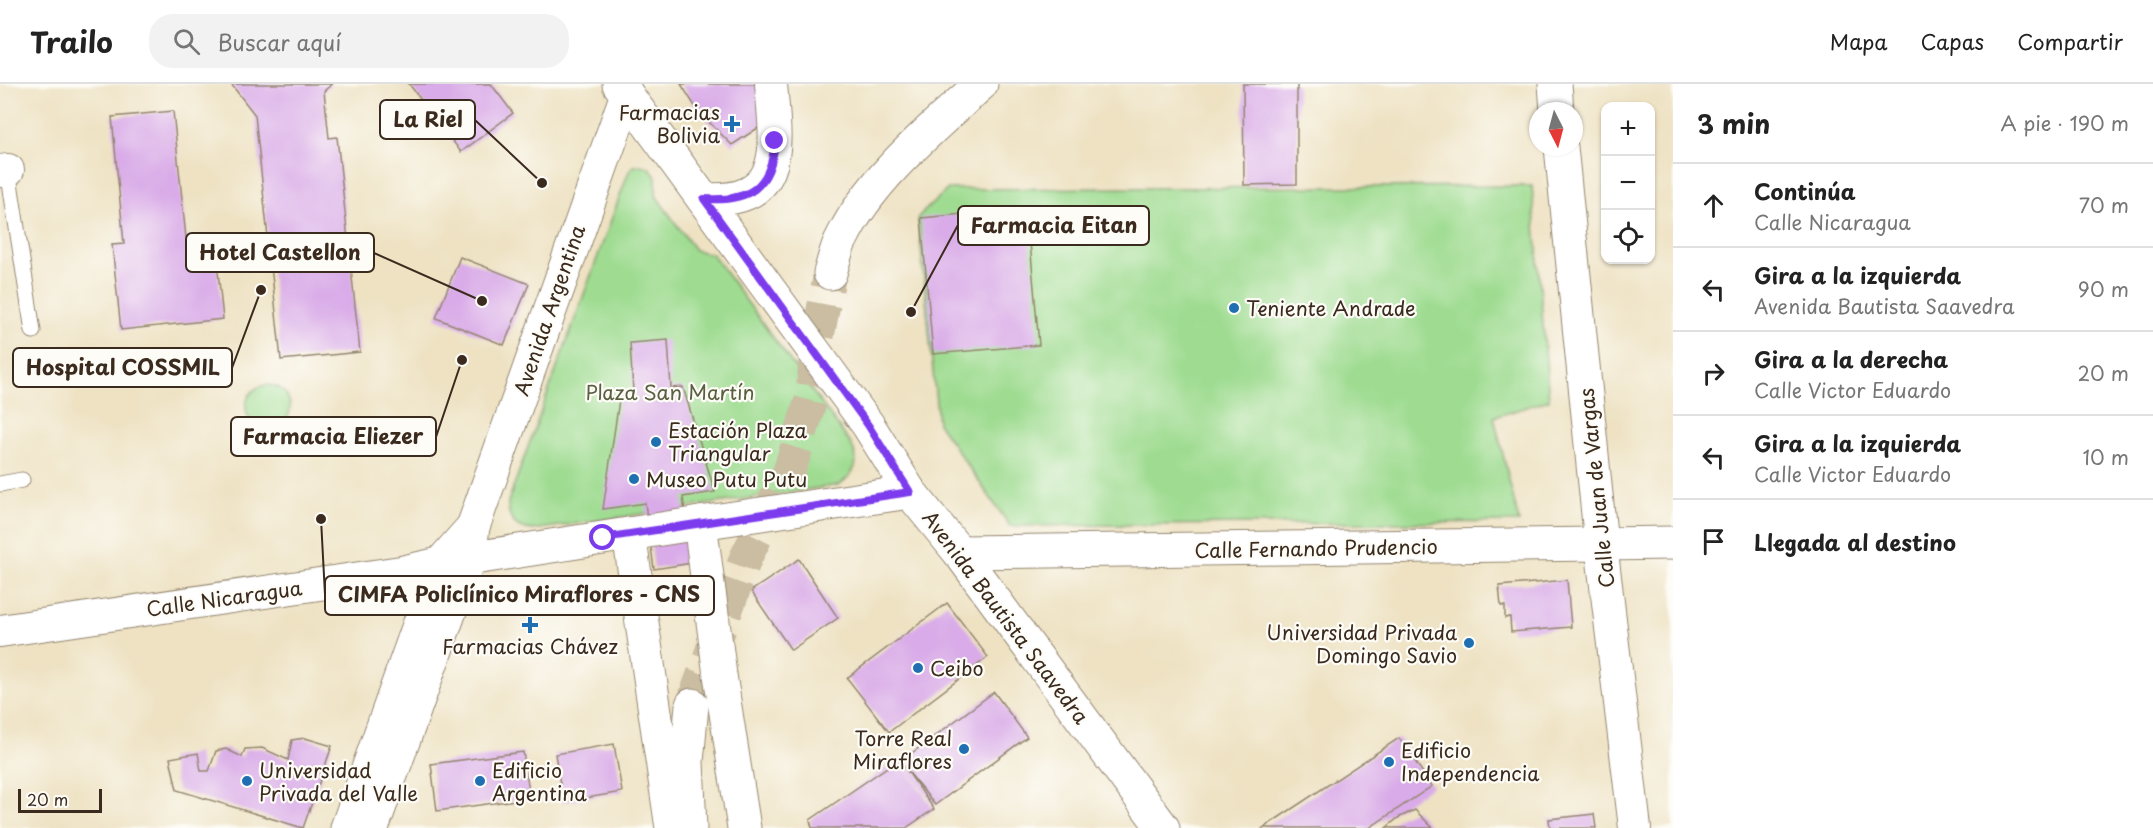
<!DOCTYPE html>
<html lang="es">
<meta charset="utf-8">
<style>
:root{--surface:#fff;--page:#f2f2f2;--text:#222;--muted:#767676;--line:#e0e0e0}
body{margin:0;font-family:"Playpen Sans",sans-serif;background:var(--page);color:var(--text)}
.controls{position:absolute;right:18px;top:18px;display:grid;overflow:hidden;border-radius:12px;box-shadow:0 2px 4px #0004}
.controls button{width:54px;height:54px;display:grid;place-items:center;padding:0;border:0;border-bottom:2px solid var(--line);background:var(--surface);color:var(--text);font:30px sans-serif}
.compass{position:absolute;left:1529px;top:18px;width:54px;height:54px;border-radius:50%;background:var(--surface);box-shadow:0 2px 4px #0004;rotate:174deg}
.scale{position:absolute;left:18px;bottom:15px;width:84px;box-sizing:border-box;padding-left:6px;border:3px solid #3b2a1e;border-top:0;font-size:16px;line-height:21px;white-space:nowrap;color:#3b2a1e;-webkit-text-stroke:4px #fdfcf7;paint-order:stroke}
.stop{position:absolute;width:18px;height:18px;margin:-14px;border:4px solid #7c3aed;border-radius:50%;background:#fff}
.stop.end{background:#7c3aed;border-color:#fff;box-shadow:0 2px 6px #0008}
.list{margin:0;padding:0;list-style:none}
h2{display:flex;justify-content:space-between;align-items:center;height:78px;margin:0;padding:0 24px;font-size:26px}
h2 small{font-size:20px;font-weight:400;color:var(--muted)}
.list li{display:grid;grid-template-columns:39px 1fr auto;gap:18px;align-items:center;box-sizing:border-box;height:84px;padding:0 24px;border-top:2px solid var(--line)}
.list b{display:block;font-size:22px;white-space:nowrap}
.list p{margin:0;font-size:20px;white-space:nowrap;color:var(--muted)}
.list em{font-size:20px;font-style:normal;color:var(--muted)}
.icon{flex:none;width:33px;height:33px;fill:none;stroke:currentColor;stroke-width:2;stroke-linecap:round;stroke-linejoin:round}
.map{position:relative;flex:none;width:1673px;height:744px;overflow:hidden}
header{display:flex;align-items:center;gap:36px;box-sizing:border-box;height:84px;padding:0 30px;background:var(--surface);border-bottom:2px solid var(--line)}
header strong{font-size:28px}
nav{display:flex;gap:33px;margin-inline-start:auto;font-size:21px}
.search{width:420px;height:54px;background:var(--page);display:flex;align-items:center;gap:15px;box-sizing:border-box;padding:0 21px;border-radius:24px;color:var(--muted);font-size:22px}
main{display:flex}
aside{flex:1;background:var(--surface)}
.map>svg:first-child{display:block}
.green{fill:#9fdc91;stroke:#6d8358;stroke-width:1.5}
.building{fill:#d9abe8}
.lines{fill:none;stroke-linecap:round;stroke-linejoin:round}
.primary-tunnel{stroke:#cabda2;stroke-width:33;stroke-dasharray:33 16;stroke-linecap:butt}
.lane-casing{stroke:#948670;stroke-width:17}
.street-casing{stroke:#948670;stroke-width:34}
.secondary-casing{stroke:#948670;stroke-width:35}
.primary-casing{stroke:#948670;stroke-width:35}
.lane{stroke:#fff;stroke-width:15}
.street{stroke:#fff;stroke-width:32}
.secondary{stroke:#fff;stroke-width:33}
.primary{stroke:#fff;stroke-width:33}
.route{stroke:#7c3aed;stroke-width:8}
.poi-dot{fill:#1f6fb2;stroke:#fdfcf7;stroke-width:2}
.labels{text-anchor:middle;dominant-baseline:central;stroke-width:4.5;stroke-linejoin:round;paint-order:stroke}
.poi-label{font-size:20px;fill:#3b2a1e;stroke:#fdfcf7;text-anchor:start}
.street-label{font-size:20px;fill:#3b2a1e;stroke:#fdfcf7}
.park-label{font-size:20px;fill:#595f40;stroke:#fdfcf7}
.leader{fill:none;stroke:#3b2a1e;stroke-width:2}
.callout-dot{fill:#3b2a1e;stroke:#fdfcf7;stroke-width:2}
.callout{fill:#fdfcf7;stroke:#3b2a1e;stroke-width:2}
.callout-label{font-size:21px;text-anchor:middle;font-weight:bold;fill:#3b2a1e}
</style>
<header>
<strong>Trailo</strong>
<div class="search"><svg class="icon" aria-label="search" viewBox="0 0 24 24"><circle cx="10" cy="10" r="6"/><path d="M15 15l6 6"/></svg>Buscar aquí</div>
<nav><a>Mapa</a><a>Capas</a><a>Compartir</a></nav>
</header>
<main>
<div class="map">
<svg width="1673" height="744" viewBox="0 0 1673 744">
<rect width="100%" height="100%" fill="#fdfcf7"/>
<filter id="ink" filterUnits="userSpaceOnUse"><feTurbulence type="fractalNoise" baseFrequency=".0167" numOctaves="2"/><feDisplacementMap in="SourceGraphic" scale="12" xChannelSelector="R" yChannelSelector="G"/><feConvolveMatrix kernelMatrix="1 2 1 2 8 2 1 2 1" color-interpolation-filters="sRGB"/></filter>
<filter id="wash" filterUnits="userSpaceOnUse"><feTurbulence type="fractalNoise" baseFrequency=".008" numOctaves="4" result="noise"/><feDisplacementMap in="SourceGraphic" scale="24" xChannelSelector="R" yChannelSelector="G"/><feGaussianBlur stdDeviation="1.35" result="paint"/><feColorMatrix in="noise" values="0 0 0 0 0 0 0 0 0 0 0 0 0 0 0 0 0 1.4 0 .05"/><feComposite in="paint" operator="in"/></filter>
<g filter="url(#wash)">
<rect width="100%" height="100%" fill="#eee2c3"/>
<!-- green -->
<g class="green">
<path d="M639,81L649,83L656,93V112L695,166L712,170L851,360C861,379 855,389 839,401L533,446C514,444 508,436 508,418L629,87L632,83Z"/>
<polygon points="1532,102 1549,316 1494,333 1519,438 1010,442 938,339 918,133 948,105"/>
<circle cx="268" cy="323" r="22"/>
</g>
<g id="blocks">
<!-- building -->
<g class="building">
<polygon points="231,0 332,0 324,7 329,54 337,53 360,268 281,276 255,31"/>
<polygon points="409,0 491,0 513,29 461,68"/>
<polygon points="681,0 761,0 764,40 732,61 698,27"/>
<polygon points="1243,0 1297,0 1297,100 1244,101"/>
<polygon points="173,27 186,154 214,150 223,235 121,246 112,161 124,160 112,33"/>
<polygon points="1027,124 1039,261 933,270 921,134"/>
<polygon points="460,173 529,200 504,261 436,234"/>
<polygon points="668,256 671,304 683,303 715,408 683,413 692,479 654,485 645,419 603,425 620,309 633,307 630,259"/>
<polygon points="799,475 838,534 791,566 751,507"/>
<polygon points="1567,496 1571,543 1511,548 1510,533 1505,534 1505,522 1501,522 1499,502"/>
<polygon points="947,519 988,573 889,648 847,594"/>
<polygon points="994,608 1027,653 935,721 903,681 934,725 906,744 812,744 810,736 899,675 901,677"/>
<polygon points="305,654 332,662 303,744 177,706 170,674 198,669 201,687 209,687 216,667 226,665 242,673 245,665 262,664 288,676 292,656"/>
<polygon points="1399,654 1432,702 1369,744 1263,744"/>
<polygon points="614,660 622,708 563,718 555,670"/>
<polygon points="523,668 530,714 437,727 431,680"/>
<polygon points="1415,726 1433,744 1386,744 1398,734"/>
<polygon points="1594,730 1596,744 1550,744 1549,735"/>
</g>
</g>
</g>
<g filter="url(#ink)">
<use href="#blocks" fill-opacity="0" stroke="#948670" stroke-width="1.5"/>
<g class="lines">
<!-- primary-tunnel -->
<polyline class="primary-tunnel" points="692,621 746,473 789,388 811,316 818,252 830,189"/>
<!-- lane casing -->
<g class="lane-casing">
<g id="lane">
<polyline points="8,86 33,247"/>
<polyline points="0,400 22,396"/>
</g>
</g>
<!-- street casing -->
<g class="street-casing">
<g id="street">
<polyline points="0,87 8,86"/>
<path d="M704,115C788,120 776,60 771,0"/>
<polyline points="1601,460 1635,744"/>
<polyline points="0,547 401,488 441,479"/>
</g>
</g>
<!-- secondary casing -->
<g class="secondary-casing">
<g id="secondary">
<polyline points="619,0 868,341 910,408"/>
<polyline points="629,450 672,744"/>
<polyline points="1601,460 1673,459"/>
<polyline points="959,468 1163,744"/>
<polyline points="448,478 700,439"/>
<polyline points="347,744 441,479 472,444"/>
<polyline points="372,744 469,474 473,443 627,10"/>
</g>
</g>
<!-- primary casing -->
<g class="primary-casing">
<g id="primary">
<polyline points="1555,0 1557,27"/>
<path d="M830,189C834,177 836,164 842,154C871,94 933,44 981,0"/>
<polyline points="690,744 687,678 692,621"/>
<polyline points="744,744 720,591 700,439 910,408 959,468 1601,460 1561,63"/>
</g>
</g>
<!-- lane -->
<use href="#lane" class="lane"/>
<!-- street -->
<use href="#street" class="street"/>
<!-- secondary -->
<use href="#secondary" class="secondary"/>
<!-- primary -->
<use href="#primary" class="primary"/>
</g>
</g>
<g class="lines" filter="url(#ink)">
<!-- route -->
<path class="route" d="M603,454L910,408L868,341L704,115C749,118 771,104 775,57"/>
</g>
<!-- markers -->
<g class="poi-dot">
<path d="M729 31h6v6h6v6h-6v6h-6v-6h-6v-6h6z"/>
<circle cx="1234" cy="224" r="6"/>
<circle cx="656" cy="358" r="6"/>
<circle cx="634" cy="395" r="6"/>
<path d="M527 532h6v6h6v6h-6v6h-6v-6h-6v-6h6z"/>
<circle cx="1469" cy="559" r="6"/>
<circle cx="918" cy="584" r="6"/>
<circle cx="964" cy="665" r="6"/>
<circle cx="1389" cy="678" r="6"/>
<circle cx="247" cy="697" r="6"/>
<circle cx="480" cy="697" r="6"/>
</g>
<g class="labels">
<!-- poi labels -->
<g class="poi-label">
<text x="720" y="28" text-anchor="end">Farmacias<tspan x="720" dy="23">Bolivia</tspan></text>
<text x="1246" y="224">Teniente Andrade</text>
<text x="668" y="346">Estación Plaza<tspan x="668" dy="23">Triangular</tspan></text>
<text x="646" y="395">Museo Putu Putu</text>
<text x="1457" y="548" text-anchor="end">Universidad Privada<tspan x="1457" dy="23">Domingo Savio</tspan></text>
<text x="530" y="562" text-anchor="middle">Farmacias Chávez</text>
<text x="930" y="584">Ceibo</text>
<text x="952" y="654" text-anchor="end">Torre Real<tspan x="952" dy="23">Miraflores</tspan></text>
<text x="1401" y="666">Edificio<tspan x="1401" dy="23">Independencia</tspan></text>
<text x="259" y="686">Universidad<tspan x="259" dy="23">Privada del Valle</tspan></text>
<text x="492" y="686">Edificio<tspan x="492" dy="23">Argentina</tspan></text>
</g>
<!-- street labels -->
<g class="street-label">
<text transform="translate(549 226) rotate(-71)">Avenida Argentina</text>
<text transform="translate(1596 404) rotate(-96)">Calle Juan de Vargas</text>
<text transform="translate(1316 464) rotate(-1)">Calle Fernando Prudencio</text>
<text transform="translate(224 514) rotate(-8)">Calle Nicaragua</text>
<text transform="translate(1006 533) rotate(53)">Avenida Bautista Saavedra</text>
</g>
<!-- park labels -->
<g class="park-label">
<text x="670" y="308">Plaza San Martín</text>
</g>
</g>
<!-- callouts -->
<path class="leader" d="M542 99L475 36M911 228L958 141M482 217L374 169M261 206L232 284M462 276L436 353M321 435L325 511"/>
<g class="callout-dot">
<circle cx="542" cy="99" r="6"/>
<circle cx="911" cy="228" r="6"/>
<circle cx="482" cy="217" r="6"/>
<circle cx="261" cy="206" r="6"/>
<circle cx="462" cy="276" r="6"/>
<circle cx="321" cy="435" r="6"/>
</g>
<g class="callout">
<rect x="380" y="16" width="95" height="39" rx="6"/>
<rect x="958" y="122" width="191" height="39" rx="6"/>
<rect x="186" y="149" width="188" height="39" rx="6"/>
<rect x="13" y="264" width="219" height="39" rx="6"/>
<rect x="231" y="333" width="205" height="39" rx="6"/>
<rect x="325" y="492" width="389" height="39" rx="6"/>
</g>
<g class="callout-label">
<text x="428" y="43">La Riel</text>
<text x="1054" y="149">Farmacia Eitan</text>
<text x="280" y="176">Hotel Castellon</text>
<text x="123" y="291">Hospital COSSMIL</text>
<text x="333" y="360">Farmacia Eliezer</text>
<text x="519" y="518">CIMFA Policlínico Miraflores - CNS</text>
</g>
</svg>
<div class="controls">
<button>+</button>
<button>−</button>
<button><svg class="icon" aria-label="locate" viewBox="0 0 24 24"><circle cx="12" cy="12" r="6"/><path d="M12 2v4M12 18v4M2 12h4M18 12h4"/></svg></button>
</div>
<svg class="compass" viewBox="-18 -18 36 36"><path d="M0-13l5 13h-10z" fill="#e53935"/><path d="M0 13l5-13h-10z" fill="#767676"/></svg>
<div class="scale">20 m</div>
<div class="stop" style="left:603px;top:454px"></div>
<div class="stop end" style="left:775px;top:57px"></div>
</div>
<aside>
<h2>3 min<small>A pie · 190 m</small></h2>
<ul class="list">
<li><svg class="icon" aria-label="ahead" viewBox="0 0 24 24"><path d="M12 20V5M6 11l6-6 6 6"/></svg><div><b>Continúa</b><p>Calle Nicaragua</p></div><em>70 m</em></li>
<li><svg class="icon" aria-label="left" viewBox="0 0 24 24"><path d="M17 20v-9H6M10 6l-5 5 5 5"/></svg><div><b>Gira a la izquierda</b><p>Avenida Bautista Saavedra</p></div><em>90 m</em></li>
<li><svg class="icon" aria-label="right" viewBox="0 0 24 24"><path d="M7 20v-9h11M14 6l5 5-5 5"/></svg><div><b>Gira a la derecha</b><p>Calle Victor Eduardo</p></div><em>20 m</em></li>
<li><svg class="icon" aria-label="left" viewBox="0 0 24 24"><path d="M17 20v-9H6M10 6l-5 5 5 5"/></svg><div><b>Gira a la izquierda</b><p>Calle Victor Eduardo</p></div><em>10 m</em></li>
<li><svg class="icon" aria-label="arrive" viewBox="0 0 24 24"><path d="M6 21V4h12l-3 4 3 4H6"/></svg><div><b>Llegada al destino</b></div></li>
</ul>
</aside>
</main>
